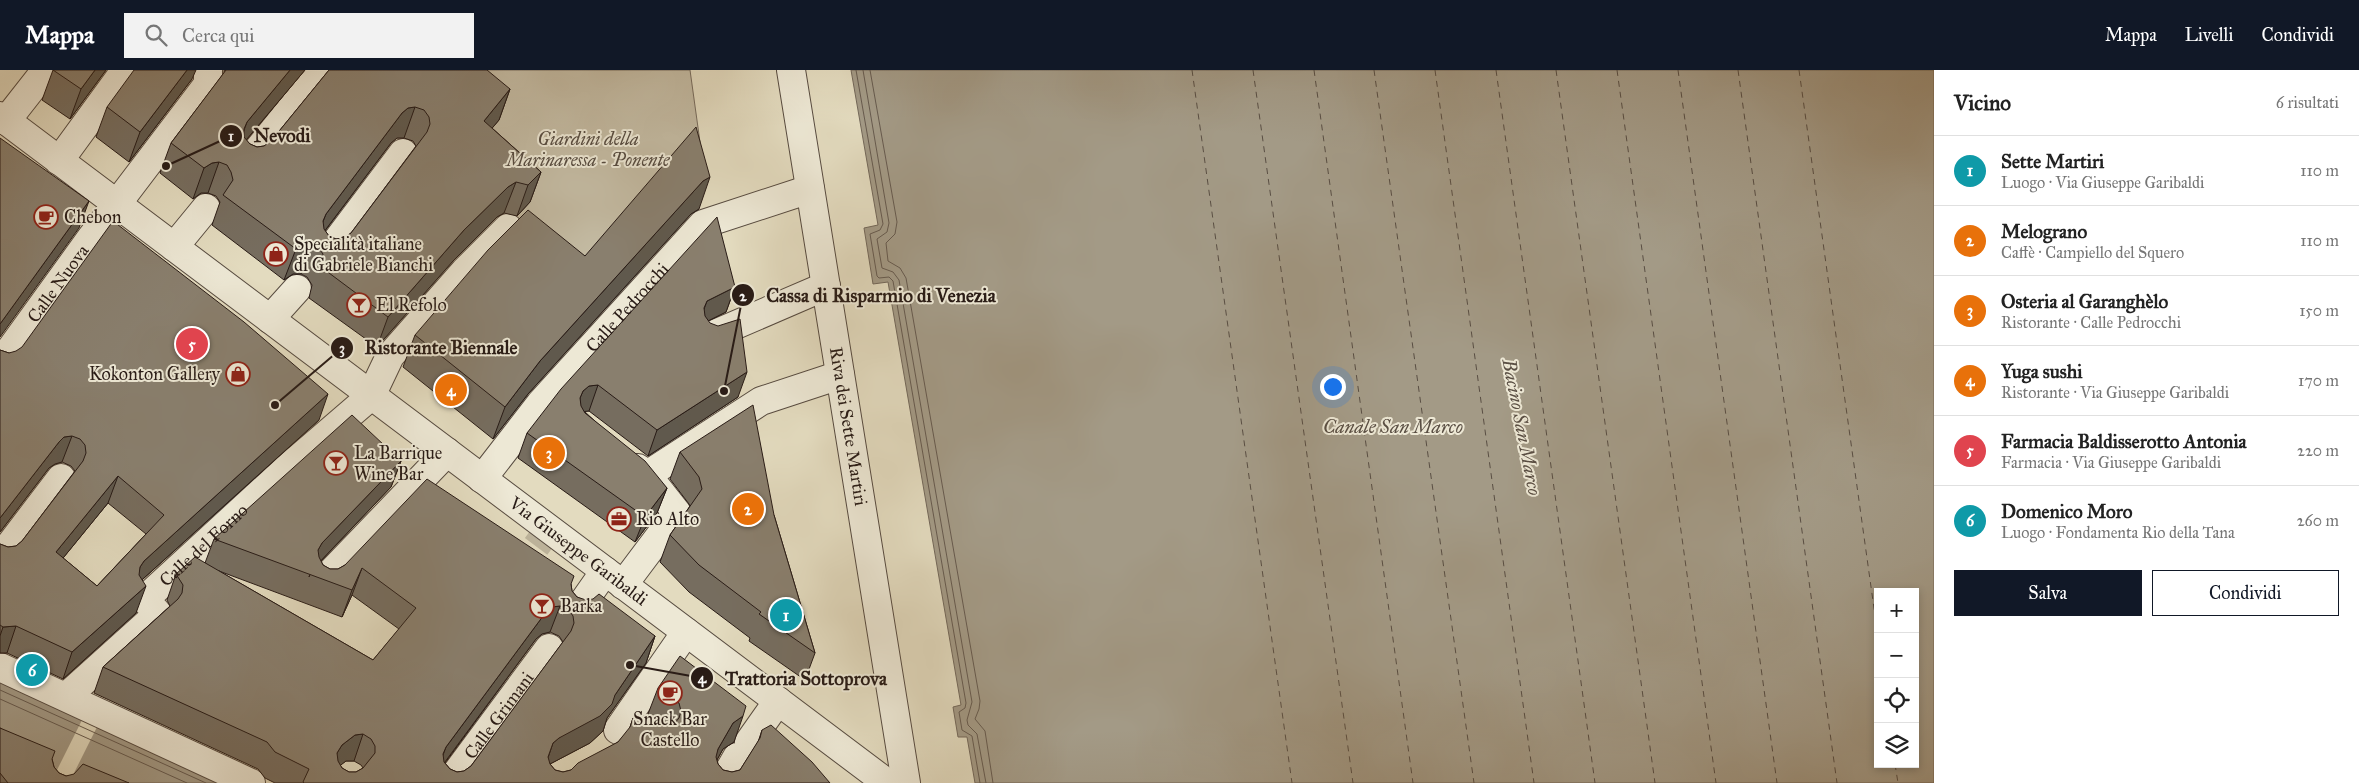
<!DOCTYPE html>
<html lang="it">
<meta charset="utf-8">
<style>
:root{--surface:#fff;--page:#f2f2f2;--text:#222;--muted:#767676;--line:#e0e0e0;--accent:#111827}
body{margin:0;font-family:"IM FELL Great Primer",serif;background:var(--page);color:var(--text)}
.controls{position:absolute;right:15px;bottom:15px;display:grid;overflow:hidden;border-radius:0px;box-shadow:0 2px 8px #0003}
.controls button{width:45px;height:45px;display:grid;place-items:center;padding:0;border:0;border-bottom:1px solid var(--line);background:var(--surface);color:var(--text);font:25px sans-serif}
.you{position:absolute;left:1332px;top:316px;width:18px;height:18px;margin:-12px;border:4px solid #fff;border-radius:50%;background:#1a73e8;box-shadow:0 0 0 8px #1a73e833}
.badge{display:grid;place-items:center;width:32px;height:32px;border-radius:50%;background:var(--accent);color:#fff;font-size:16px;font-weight:700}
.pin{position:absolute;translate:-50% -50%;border:2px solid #fff;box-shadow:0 1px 5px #0006}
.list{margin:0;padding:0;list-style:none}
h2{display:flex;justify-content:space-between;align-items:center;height:65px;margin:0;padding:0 20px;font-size:21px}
h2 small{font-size:16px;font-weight:400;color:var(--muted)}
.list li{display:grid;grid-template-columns:32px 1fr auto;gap:15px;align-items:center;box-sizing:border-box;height:70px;padding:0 20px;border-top:1px solid var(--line)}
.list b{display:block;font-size:19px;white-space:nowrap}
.list p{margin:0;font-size:16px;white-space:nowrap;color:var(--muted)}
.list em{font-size:16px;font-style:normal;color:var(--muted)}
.actions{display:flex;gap:10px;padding:15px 20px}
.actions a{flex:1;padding:11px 0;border:1px solid var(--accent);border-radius:0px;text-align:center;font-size:18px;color:var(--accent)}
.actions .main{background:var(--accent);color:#fff}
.icon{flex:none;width:28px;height:28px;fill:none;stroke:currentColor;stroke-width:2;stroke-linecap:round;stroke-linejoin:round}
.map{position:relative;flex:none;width:1934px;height:713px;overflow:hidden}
header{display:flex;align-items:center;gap:30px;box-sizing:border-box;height:70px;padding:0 25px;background:var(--accent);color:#fff}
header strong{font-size:24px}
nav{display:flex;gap:28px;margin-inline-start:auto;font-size:18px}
.search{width:350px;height:45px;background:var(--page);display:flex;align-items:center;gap:12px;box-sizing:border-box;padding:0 18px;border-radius:0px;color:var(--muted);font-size:19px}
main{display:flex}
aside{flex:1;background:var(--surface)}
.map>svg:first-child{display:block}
.green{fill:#c3baa2;stroke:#766a5c}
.water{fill:#a39a86;stroke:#726759;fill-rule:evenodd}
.pier{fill:#e3dbbf}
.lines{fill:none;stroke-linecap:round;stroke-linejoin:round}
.shore{stroke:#665a4e;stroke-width:1}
.ferry{stroke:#594e43;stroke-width:1;stroke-dasharray:6 5;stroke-linecap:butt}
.pedestrian-tunnel{stroke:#beb59d;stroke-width:28;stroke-dasharray:28 14;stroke-linecap:butt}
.pedestrian-casing{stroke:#574b40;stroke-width:30}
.pedestrian{stroke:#ede8d5;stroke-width:28}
.wall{fill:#766d5f;stroke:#281b16;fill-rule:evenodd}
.shaded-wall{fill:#60594d;stroke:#281b16}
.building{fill:#897f6e;stroke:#281b16;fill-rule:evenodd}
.labels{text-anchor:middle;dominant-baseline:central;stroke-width:4;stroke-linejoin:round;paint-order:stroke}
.park-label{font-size:18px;font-style:italic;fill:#564b40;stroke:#ede8d5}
.poi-label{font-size:18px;fill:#281b16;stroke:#ede8d5;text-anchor:start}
.street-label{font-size:18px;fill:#281b16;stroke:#ede8d5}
.water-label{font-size:19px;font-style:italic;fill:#594e43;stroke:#ede8d5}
.leader{fill:none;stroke:#281b16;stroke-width:2}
.callout-dot{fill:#281b16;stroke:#ede8d5;stroke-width:2}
.mark-label{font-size:15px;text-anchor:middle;font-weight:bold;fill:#fff}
.callout-label{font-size:19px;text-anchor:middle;font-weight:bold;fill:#281b16;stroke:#ede8d5;stroke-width:4;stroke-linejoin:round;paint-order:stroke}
</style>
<header>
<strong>Mappa</strong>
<div class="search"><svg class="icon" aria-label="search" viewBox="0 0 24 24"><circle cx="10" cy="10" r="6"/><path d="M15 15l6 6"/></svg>Cerca qui</div>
<nav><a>Mappa</a><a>Livelli</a><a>Condividi</a></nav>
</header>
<main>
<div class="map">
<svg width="1934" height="713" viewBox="0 0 1934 713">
<rect width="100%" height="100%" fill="#e3dbbf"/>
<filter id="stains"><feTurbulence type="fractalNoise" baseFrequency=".004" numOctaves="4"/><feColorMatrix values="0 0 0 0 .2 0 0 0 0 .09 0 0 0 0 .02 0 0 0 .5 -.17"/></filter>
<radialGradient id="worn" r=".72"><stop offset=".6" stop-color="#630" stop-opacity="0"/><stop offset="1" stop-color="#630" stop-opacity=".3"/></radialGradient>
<!-- green -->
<polygon class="green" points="463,0 690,0 700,72 682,75 573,219 507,157 529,132"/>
<!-- water -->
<g class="water">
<path d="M851,0H1934V713H975L967,667H958L953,637L961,635L888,212L873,214L864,158L878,155ZM1878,522H1915V694H1878Z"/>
<polygon points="0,608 234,713 67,713 0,685"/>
</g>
<!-- pier -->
<polygon class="pier" points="85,644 100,651 69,713 54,706"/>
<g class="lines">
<!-- shore -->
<g class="shore">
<polyline points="856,0 883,154 880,160 870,164 877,206 879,208 889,207 893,211 966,633 965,638 959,642 962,660 972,666 980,713"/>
<polyline points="863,0 889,153 887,162 877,169 882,198 893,202 899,210 972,632 967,650 968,655 977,664 986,713"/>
<polyline points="870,0 897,152 895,164 886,173 888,191 900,198 906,208 980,631 979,639 975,649 985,661 993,713"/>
<polyline points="0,620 206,713"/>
<polyline points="0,629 187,713"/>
</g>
<!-- ferry -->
<g class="ferry">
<polyline points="1192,0 1292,713"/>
<polyline points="1253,0 1353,713"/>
<polyline points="1314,0 1413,713"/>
<polyline points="1374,0 1474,713"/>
<polyline points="1435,0 1534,713"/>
<polyline points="1496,0 1595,713"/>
<polyline points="1556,0 1655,713"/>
<polyline points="1617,0 1716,713"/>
<polyline points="1678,0 1777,713"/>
<polyline points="1738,0 1837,713"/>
<polyline points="1799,0 1878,567"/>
<polyline points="1895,694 1898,713"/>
</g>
<!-- pedestrian-tunnel -->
<polyline class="pedestrian-tunnel" points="511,510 549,459"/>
<!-- pedestrian casing -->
<g class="pedestrian-casing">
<g id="pedestrian">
<path id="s1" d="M791,0L906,713"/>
<path id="s2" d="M0,46L887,713"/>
<polyline points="6,51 46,0"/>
<polyline points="59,91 121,6"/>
<polyline points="248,92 321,2"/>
<polyline points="174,177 206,138"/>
<polyline points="327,184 403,83"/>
<polyline points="270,249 297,219"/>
<polyline points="710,266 826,216"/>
<path id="s3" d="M0,294L91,168L208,14V0"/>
<polyline points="647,405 761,331 840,305"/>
<path id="s4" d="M482,409L540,334L703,154L810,119"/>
<polyline points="0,488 61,408"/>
<polyline points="324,510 447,382"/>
<polyline points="623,515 677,443 647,405 638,398"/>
<polyline points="577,541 605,501"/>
<polyline points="0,597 251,713"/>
<path id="s5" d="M67,626L158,544L145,529L292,394L371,326L390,286L465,201L508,158"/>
<polyline points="618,660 686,562"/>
<polyline points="749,672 778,631"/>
<path id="s6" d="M449,713L549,578"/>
<polyline points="722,713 737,687"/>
</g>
</g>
<!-- pedestrian -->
<use href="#pedestrian" class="pedestrian"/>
</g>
<!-- wall -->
<g class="wall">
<polygon points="53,0 106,0 70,49 42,30"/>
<path d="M224,0H305L246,70L250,74L257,77L264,76L271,71L329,0L510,19L499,50L492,58L541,102L530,132L517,146L504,143L497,147L453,191L377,277L309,228L312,215L307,207L301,204H293L284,210L212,155L220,132L216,126L208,123H201L193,129L160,103L171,73L224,3ZM397,68H404L413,71L416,76L351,163L344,168L336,169L329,166L325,161L391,73Z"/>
<polygon points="192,9 129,92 96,67 107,37"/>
<polygon points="699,139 691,144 528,324 493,369 403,297 415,265 585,186"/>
<polygon points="735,217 726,242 708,251 738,327 648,386 589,341 584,341 667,418 657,443 635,472 518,388 527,363"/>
<path d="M0,280L9,283L319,350L142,510L136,543L63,609L7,583H0V474L8,477L16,476L22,471L75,401L71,396L62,392L55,394L49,398L0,462ZM108,433L146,464L97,516L63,488Z"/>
<polygon points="680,382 774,445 815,583 805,610 749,571 750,568 689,522 660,492 670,465 690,436 689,434 670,409"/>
<path d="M401,391L391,417L321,491L323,495L330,499H338L345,495L571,514L572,521L577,527L655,566L646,593L607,648L603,661L590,673L550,694L555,700L563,702L571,700L618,672L629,660L633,648L664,656L648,644L658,618L734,672L723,679L717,690L718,694L723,700L732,702L740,700L758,672L762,660L830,713H275L265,708L258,699L94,623L103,597L170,536L167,530L176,504L205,493L214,469ZM219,501L342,547L352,525L399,559L373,590ZM550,562L559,566L563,572L471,696L464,701L457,702L450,699L445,693L536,569L542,564ZM346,691H354L361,695L363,698L356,702H349L342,698L340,695Z"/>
<polygon points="0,658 52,689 54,697 59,703 66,706 129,713 0,713"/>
</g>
<!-- shaded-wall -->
<g class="shaded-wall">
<polygon points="95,0 106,0 70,49 81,19"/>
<polygon points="187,0 196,0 192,9 129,92 140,62"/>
<polygon points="290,0 305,0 236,82 247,52"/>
<polygon points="510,19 499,50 473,81 484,51"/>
<polygon points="415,37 404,68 397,68 391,73 314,175 326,144 402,43 408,38"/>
<polygon points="219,92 208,123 201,123 193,129 204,98 212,93"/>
<polygon points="541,102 530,132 517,146 528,115"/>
<polygon points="710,107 699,139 691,144 528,324 493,369 505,337 540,291 703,111"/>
<polygon points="516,112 504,143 497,147 453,191 377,277 388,247 464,160 508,117"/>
<polygon points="89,131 79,158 0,267 0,254"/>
<polygon points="312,173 301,204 293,204 284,210 296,179 304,174"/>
<polygon points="735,217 726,242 698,256 695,264 707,231"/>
<polygon points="747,302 738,327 648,386 657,360"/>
<polygon points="598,315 589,341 580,342 580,328 583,321 589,316"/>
<polygon points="328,324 319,350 134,517 140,497 144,491"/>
<polygon points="72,366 62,392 55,394 49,398 0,462 0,448 59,372 64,367"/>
<polygon points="401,391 391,417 312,500 309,507 318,480 322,473"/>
<polygon points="118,406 108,433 46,509 56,482"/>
<polygon points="667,418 657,443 635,472 645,447"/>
<polygon points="362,498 352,525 342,547 352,520"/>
<polygon points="146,516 136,543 63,609 72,582"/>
<polygon points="560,536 550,562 542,564 536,569 436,704 446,677 546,542 552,537"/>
<polygon points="16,556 7,583 0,583 0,566 3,557"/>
<polygon points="655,566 646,593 607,648 603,661 590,673 550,694 544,700 553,673 559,668 615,625"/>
<polygon points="743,646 734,672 723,679 708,706 718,679 733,653"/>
<polygon points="363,664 354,691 346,691 332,702 337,683 342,675 355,665"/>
</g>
<!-- building -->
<g class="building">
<polygon points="53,0 95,0 81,19"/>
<polygon points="134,0 187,0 140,62 107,37"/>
<path d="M226,0H290L247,52L244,59V67L250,74L257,77L264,76L271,71L329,0H487L510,19L484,51L541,102L528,115L516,112L508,117L464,160L388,247L321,197L323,184L318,177L312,173L304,174L296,179L223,125L233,110L231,102L227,95L219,92L212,93L204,98L171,73ZM415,37L424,40L429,47L430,54L427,62L351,163L344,168L336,169L329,166L324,159L323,151L326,144L402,43L408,38Z"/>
<polygon points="696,57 710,107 703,111 540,291 505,337 415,265 488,180 528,140 585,186"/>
<polygon points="0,68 89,131 0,254"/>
<polygon points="717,147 735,217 707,231 704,238 705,246 710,253 718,256 740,249 747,302 657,360 598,315 589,316 583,321 580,328 581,336 585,343 645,391 667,418 645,447 527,363 561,319"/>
<path d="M113,151L244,252L328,324L144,491L140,497L139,505L146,516L72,582L16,556L3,557L0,555V474L8,477L16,476L22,471L83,391L86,383L85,375L80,369L72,366L64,367L59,372L0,448V280L9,283L16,281L22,277ZM118,406L164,445L97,516L56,482Z"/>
<polygon points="753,335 774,445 815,583 759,544 761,542 699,495 670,465 702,419 699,407 680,382"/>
<path d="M352,345L401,391L322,473L318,480L319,487L323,495L330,499H338L345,495L427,409L574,506L571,514L572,521L577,527L586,530L593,529L599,524L655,566L615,625L612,634L600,646L559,668L553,673L548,687L550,694L555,700L563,702L571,700L578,693L618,672L630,657L633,648L639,643L658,654L666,656L674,654L679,648L681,641L679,633L658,618L680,586L746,636L743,646L733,653L718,679L716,687L718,694L723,700L732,702L740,700L760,668L762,660L771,655L812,692L830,713H304L303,712L309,699L275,682L267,672L103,597L178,529L182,523L183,515L176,504L195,487L373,590L416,538L362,498L352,520L214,469ZM560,536L568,539L573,546L574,553L571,561L471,696L464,701L457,702L450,699L444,692L443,684L446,677L546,542L552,537ZM363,664L371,669L375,676V683L363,698L356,702H349L342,698L338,691L337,683L342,675L355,665Z"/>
<polygon points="0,658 55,681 52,689 54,697 59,703 66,706 74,704 83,694 129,713 8,713 0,703"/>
</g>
<!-- icons -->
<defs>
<g id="cafe-ring" transform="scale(1.25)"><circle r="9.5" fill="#ede8d5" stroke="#8f2418" stroke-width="1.5"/><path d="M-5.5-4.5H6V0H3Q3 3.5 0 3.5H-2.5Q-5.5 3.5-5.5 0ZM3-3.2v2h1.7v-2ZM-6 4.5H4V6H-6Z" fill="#8f2418"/></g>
<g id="shop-ring" transform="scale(1.25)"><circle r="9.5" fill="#ede8d5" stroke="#8f2418" stroke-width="1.5"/><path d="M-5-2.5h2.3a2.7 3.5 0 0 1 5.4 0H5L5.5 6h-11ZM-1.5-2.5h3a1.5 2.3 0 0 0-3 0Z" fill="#8f2418"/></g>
<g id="bar-ring" transform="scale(1.25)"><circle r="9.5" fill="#ede8d5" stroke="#8f2418" stroke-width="1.5"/><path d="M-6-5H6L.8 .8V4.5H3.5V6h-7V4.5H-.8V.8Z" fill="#8f2418"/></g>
<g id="office-ring" transform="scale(1.25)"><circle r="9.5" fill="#ede8d5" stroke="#8f2418" stroke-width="1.5"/><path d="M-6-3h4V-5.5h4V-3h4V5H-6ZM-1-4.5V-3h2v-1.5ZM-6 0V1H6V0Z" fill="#8f2418"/></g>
</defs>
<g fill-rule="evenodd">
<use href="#cafe-ring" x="46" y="147"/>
<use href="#shop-ring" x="276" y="184"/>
<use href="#bar-ring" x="359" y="235"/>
<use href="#shop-ring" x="238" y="304"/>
<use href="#bar-ring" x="336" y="393"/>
<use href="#office-ring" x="619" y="449"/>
<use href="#bar-ring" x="542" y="536"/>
<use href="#cafe-ring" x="670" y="623"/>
</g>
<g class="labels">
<!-- park labels -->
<g class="park-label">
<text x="588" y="69">Giardini della<tspan x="588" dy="21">Marinaressa - Ponente</tspan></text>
</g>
<!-- poi labels -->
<g class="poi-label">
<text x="64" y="147">Chebon</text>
<text x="294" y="174">Specialità italiane<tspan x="294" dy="21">di Gabriele Bianchi</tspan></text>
<text x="376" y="235">El Refolo</text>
<text x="220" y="304" text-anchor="end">Kokonton Gallery</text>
<text x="354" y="383">La Barrique<tspan x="354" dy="21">Wine Bar</tspan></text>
<text x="636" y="449">Rio Alto</text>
<text x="560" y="536">Barka</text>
<text x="670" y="649" text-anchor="middle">Snack Bar<tspan x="670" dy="21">Castello</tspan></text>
</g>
<!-- street labels -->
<g class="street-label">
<text stroke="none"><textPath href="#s3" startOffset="99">Calle Nuova</textPath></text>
<text stroke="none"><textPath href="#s4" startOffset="225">Calle Pedrocchi</textPath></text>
<text stroke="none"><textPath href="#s1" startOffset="361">Riva dei Sette Martiri</textPath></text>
<text stroke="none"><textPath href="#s5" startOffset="222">Calle del Forno</textPath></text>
<text stroke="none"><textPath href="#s2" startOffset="724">Via Giuseppe Garibaldi</textPath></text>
<text stroke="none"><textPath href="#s6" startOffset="84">Calle Grimani</textPath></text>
</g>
<!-- water labels -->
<g class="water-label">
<text x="1393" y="356">Canale San Marco</text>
<text transform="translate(1522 357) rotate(79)">Bacino San Marco</text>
</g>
</g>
<!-- callouts -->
<path class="leader" d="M166 96L231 66M724 321L743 225M275 335L342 278M630 595L702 608"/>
<g class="callout-dot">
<circle cx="166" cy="96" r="5"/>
<circle cx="724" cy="321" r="5"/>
<circle cx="275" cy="335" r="5"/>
<circle cx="630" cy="595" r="5"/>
<circle cx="231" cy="66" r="12"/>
<circle cx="743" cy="225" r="12"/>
<circle cx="342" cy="278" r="12"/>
<circle cx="702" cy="608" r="12"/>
</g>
<g class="mark-label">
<text x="231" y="71">1</text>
<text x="743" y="231">2</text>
<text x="342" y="283">3</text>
<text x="702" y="613">4</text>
</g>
<g class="callout-label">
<text x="282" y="72">Nevodi</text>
<text x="881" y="232">Cassa di Risparmio di Venezia</text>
<text x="441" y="284">Ristorante Biennale</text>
<text x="806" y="615">Trattoria Sottoprova</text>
</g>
<rect width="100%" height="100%" filter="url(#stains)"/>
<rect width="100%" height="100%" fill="url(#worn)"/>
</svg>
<div class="controls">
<button>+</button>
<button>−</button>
<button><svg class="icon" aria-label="locate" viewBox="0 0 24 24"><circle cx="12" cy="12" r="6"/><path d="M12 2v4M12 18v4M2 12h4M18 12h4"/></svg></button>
<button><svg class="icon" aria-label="layers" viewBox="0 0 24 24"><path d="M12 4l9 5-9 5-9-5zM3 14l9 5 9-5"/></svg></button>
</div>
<div class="you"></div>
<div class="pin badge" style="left:786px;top:545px;background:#0f9aa8">1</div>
<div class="pin badge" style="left:748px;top:439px;background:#e8710a">2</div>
<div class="pin badge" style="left:549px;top:383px;background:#e8710a">3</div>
<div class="pin badge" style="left:451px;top:320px;background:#e8710a">4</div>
<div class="pin badge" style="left:192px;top:274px;background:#e0444e">5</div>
<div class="pin badge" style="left:32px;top:600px;background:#0f9aa8">6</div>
</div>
<aside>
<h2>Vicino<small>6 risultati</small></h2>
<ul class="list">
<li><span class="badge" style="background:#0f9aa8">1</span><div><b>Sette Martiri</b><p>Luogo · Via Giuseppe Garibaldi</p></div><em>110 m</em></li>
<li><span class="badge" style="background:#e8710a">2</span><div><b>Melograno</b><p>Caffè · Campiello del Squero</p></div><em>110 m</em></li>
<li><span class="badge" style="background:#e8710a">3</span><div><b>Osteria al Garanghèlo</b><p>Ristorante · Calle Pedrocchi</p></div><em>150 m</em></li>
<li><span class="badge" style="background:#e8710a">4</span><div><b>Yuga sushi</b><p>Ristorante · Via Giuseppe Garibaldi</p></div><em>170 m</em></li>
<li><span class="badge" style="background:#e0444e">5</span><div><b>Farmacia Baldisserotto Antonia</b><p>Farmacia · Via Giuseppe Garibaldi</p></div><em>220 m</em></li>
<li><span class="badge" style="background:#0f9aa8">6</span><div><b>Domenico Moro</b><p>Luogo · Fondamenta Rio della Tana</p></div><em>260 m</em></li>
</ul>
<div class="actions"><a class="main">Salva</a><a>Condividi</a></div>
</aside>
</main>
